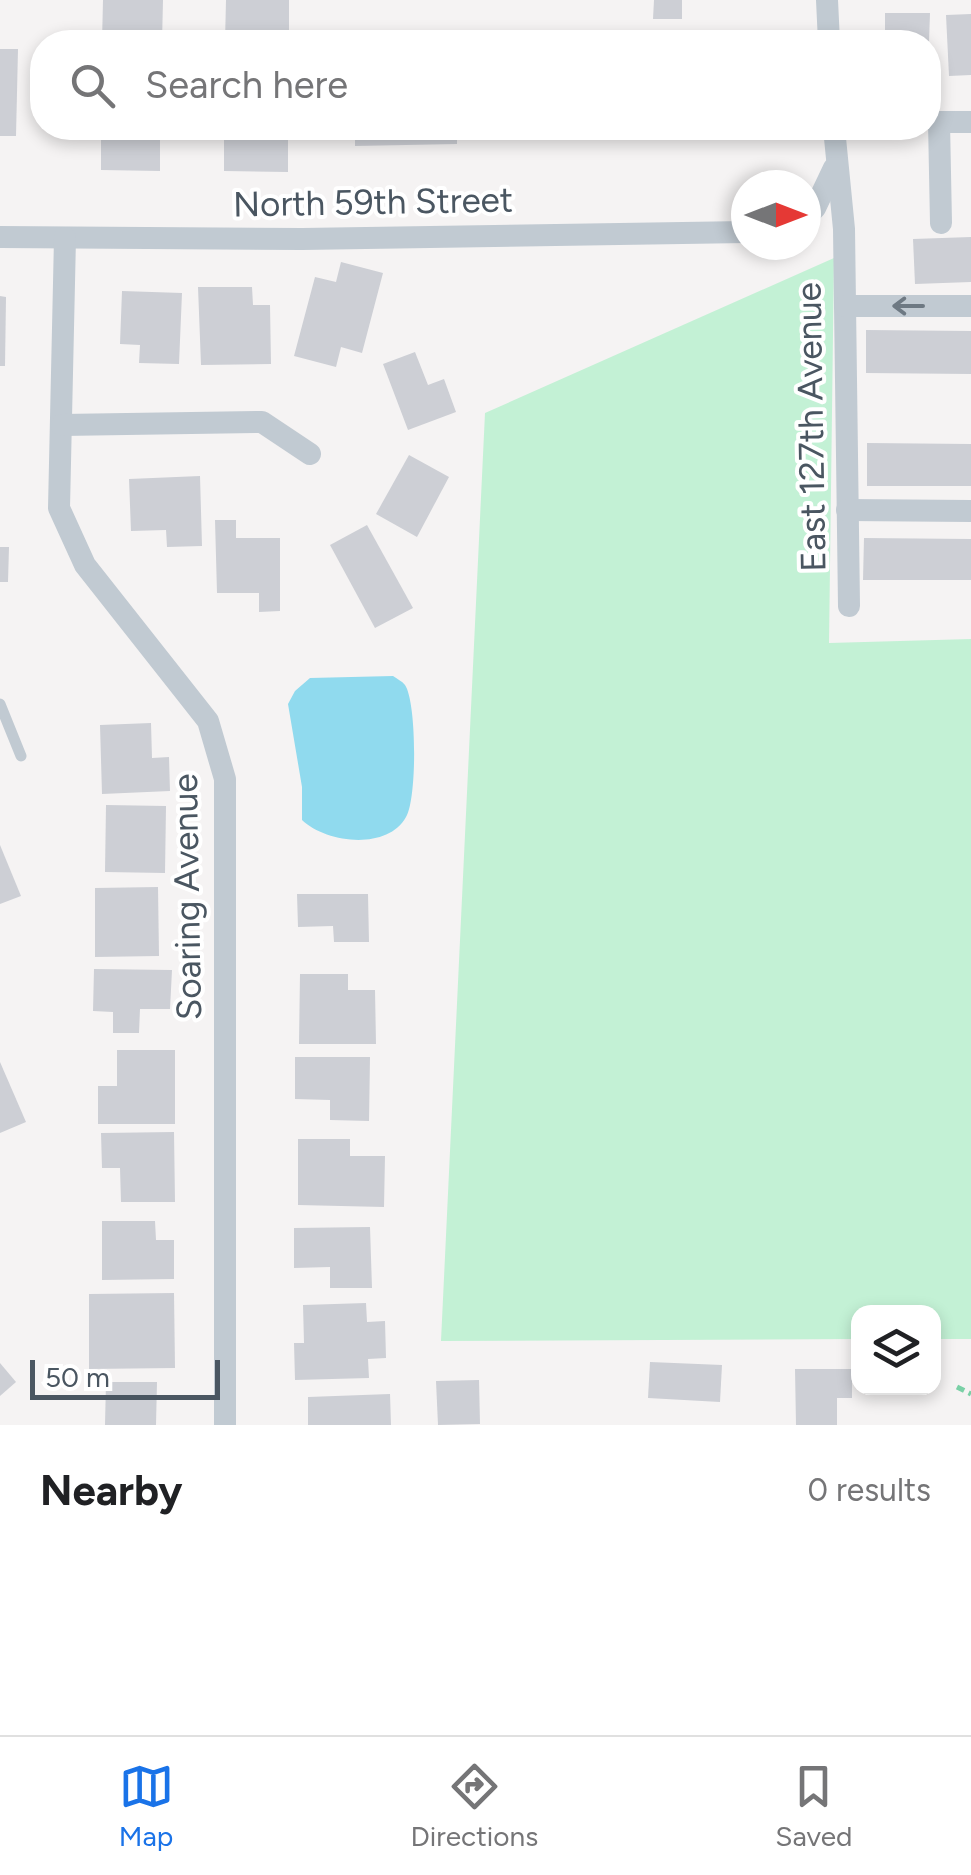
<!DOCTYPE html>
<style>
:root{--surface:#fff;--page:#f2f2f2;--text:#202124;--muted:#757577;--line:#e0e0e0;--accent:#1a73e8}
body{margin:0;font-family:Figtree,sans-serif;background:var(--page);color:var(--text)}
.controls{position:absolute;right:30px;bottom:30px;display:grid;overflow:hidden;border-radius:20px;box-shadow:0 5px 15px #0003}
.controls button{width:90px;height:90px;display:grid;place-items:center;padding:0;border:0;border-bottom:2px solid var(--line);background:var(--surface);color:var(--text);font:50px sans-serif}
.compass{position:absolute;left:731px;top:170px;width:90px;height:90px;border-radius:50%;background:var(--surface);box-shadow:0 5px 15px #0003;rotate:90deg}
.scale{position:absolute;left:30px;bottom:25px;width:190px;box-sizing:border-box;padding-left:10px;border:5px solid #4a5661;border-top:0;font-size:28px;line-height:35px;white-space:nowrap;color:#4a5661;-webkit-text-stroke:8px #fff;paint-order:stroke}
.list{margin:0;padding:0;list-style:none}
h2{display:flex;justify-content:space-between;align-items:center;height:130px;margin:0;padding:0 40px;font-size:42px}
h2 small{font-size:32px;font-weight:400;color:var(--muted)}
.icon{flex:none;width:55px;height:55px;fill:none;stroke:currentColor;stroke-width:2;stroke-linecap:round;stroke-linejoin:round}
.map{position:relative;flex:none;width:971px;height:1425px;overflow:hidden}
.search{position:absolute;background:var(--surface);box-shadow:0 5px 15px #0003;left:30px;right:30px;top:30px;height:110px;display:flex;align-items:center;gap:25px;box-sizing:border-box;padding:0 35px;border-radius:40px;color:var(--muted);font-size:38px}
.sheet{height:310px;background:var(--surface)}
nav{display:flex;justify-content:space-around;align-items:center;box-sizing:border-box;height:140px;border-top:2px solid var(--line);background:var(--surface);font-size:28px;color:var(--muted)}
nav a{display:grid;justify-items:center;gap:5px}
nav .on{color:var(--accent)}
.map>svg:first-child{display:block}
.green{fill:#c3f1d5}
.water{fill:#90daee}
.building{fill:#cdcfd5}
.lines{fill:none;stroke-linecap:round;stroke-linejoin:round}
.path{stroke:#7ad0a6;stroke-width:5;stroke-dasharray:8 5;stroke-linecap:butt}
.service{stroke:#c1cad2;stroke-width:11}
.minor{stroke:#c1cad2;stroke-width:22}
.oneway{stroke:#6e7983}
.labels{text-anchor:middle;dominant-baseline:central;stroke-width:8;stroke-linejoin:round;paint-order:stroke}
.street-label{font-size:35px;fill:#4a5661;stroke:#fff}
</style>
<div class="map">
<svg width="971" height="1425" viewBox="0 0 971 1425">
<rect width="100%" height="100%" fill="#f5f3f3"/>
<!-- green -->
<polygon class="green" points="834,258 829,643 971,639 971,1339 934,1339 934,1312 858,1312 858,1339 441,1341 485,413"/>
<!-- water -->
<path class="water" d="M393,676C397,679 402,681 405,685C417,703 417,800 406,817C387,851 326,843 302,820V787L288,704L295,691L310,678Z"/>
<!-- building -->
<g class="building">
<polygon points="103,0 163,0 162,42 102,42"/>
<polygon points="226,0 289,0 289,42 225,42"/>
<polygon points="654,0 682,0 682,19 653,19"/>
<polygon points="885,13 930,13 929,42 885,42"/>
<polygon points="971,14 971,75 949,76 946,15"/>
<polygon points="0,49 18,49 16,136 0,136"/>
<polygon points="101,128 160,128 160,171 101,170"/>
<polygon points="224,128 288,128 288,172 224,171"/>
<polygon points="355,128 457,128 457,144 355,146"/>
<polygon points="658,128 685,128 685,137 659,139"/>
<polygon points="971,237 971,282 915,284 913,239"/>
<polygon points="341,262 383,273 362,353 341,347 336,367 294,356 315,277 336,282"/>
<polygon points="198,287 252,287 253,305 270,305 271,364 201,365"/>
<polygon points="122,291 182,293 179,364 139,363 140,345 120,344"/>
<polygon points="0,296 6,297 5,366 0,366"/>
<polygon points="866,330 971,331 971,374 866,373"/>
<polygon points="415,352 428,385 444,379 456,412 408,430 383,364"/>
<polygon points="867,443 971,444 971,486 867,486"/>
<polygon points="409,455 449,477 417,537 376,514"/>
<polygon points="200,476 202,546 167,547 166,530 131,531 129,479"/>
<polygon points="215,520 236,520 236,538 280,538 280,611 259,612 259,593 217,593"/>
<polygon points="367,525 413,608 375,628 330,545"/>
<polygon points="864,538 971,539 971,580 863,580"/>
<polygon points="0,547 9,547 8,582 0,582"/>
<polygon points="151,723 152,758 169,757 170,791 102,794 100,725"/>
<polygon points="106,805 166,806 165,873 105,872"/>
<polygon points="0,845 21,896 0,904"/>
<polygon points="158,887 159,956 95,957 95,888"/>
<polygon points="297,894 368,894 369,942 334,942 333,926 298,927"/>
<polygon points="94,969 172,970 170,1009 140,1009 139,1033 113,1033 113,1012 93,1011"/>
<polygon points="300,974 348,974 348,990 375,990 376,1044 299,1044"/>
<polygon points="117,1050 175,1050 175,1124 98,1124 98,1086 117,1086"/>
<polygon points="295,1057 370,1057 369,1121 330,1120 330,1100 295,1099"/>
<polygon points="0,1062 26,1122 0,1133"/>
<polygon points="174,1132 175,1202 121,1202 120,1168 102,1168 101,1133"/>
<polygon points="298,1139 350,1139 350,1156 385,1156 384,1207 298,1205"/>
<polygon points="102,1221 155,1221 156,1240 174,1240 174,1279 102,1280"/>
<polygon points="370,1227 372,1288 330,1288 330,1267 294,1268 294,1228"/>
<polygon points="174,1293 175,1368 89,1369 89,1294"/>
<polygon points="366,1303 367,1322 385,1321 386,1358 368,1359 369,1378 295,1380 294,1343 304,1343 303,1305"/>
<polygon points="650,1362 722,1365 720,1402 648,1398"/>
<polygon points="0,1363 16,1382 0,1396"/>
<polygon points="795,1369 852,1369 852,1398 837,1398 837,1425 796,1425"/>
<polygon points="479,1380 480,1424 438,1425 436,1381"/>
<polygon points="106,1382 157,1382 156,1425 105,1425"/>
<polygon points="390,1394 391,1425 308,1425 308,1397"/>
</g>
<g class="lines">
<!-- path -->
<polyline class="path" points="957,1387 971,1394"/>
<!-- service -->
<polyline class="service" points="0,704 21,756"/>
<!-- minor -->
<g class="minor">
<polyline points="827,0 829,42"/>
<polyline points="834,128 844,229 849,606"/>
<polyline points="806,217 815,208 834,168"/>
<polyline points="941,223 939,122 971,122"/>
<polyline points="0,237 302,239 746,232"/>
<polyline points="65,238 59,508 85,565 208,721 225,779 225,1425"/>
<polyline points="845,306 971,306"/>
<polyline points="62,425 262,422 310,454"/>
<polyline points="847,510 971,511"/>
</g>
</g>
<!-- one-way arrows -->
<defs><path id="oneway-shaft" d="M-6 0H5M1.5-3L5.5 0L1.5 3" fill="none" stroke-width="1.6" stroke-linecap="round" stroke-linejoin="round" transform="scale(2.5)"/></defs>
<use class="oneway" href="#oneway-shaft" transform="translate(908 306) rotate(-180)"/>
<g class="labels">
<!-- street labels -->
<g class="street-label">
<text transform="translate(373 202) rotate(-1)">North 59th Street</text>
<text transform="translate(811 427) rotate(-91)">East 127th Avenue</text>
<text transform="translate(187 897) rotate(-91)">Soaring Avenue</text>
</g>
</g>
</svg>
<div class="controls">
<button><svg class="icon" aria-label="layers" viewBox="0 0 24 24"><path d="M12 4l9 5-9 5-9-5zM3 14l9 5 9-5"/></svg></button>
</div>
<svg class="compass" viewBox="-18 -18 36 36"><path d="M0-13l5 13h-10z" fill="#e53935"/><path d="M0 13l5-13h-10z" fill="#757577"/></svg>
<div class="scale">50 m</div>
<div class="search"><svg class="icon" aria-label="search" viewBox="0 0 24 24"><circle cx="10" cy="10" r="6"/><path d="M15 15l6 6"/></svg>Search here</div>
</div>
<section class="sheet">
<h2>Nearby<small>0 results</small></h2>
<ul class="list">
</ul>
</section>
<nav>
<a class="on"><svg class="icon" aria-label="map" viewBox="0 0 24 24"><path d="M3 6l6-2 6 2 6-2v14l-6 2-6-2-6 2zM9 4v14M15 6v14"/></svg>Map</a>
<a><svg class="icon" aria-label="directions" viewBox="0 0 24 24"><path d="M12 3l9 9-9 9-9-9zM9 14v-3h6M13 9l2 2-2 2"/></svg>Directions</a>
<a><svg class="icon" aria-label="saved" viewBox="0 0 24 24"><path d="M7 4h10v16l-5-4-5 4z"/></svg>Saved</a>
</nav>
